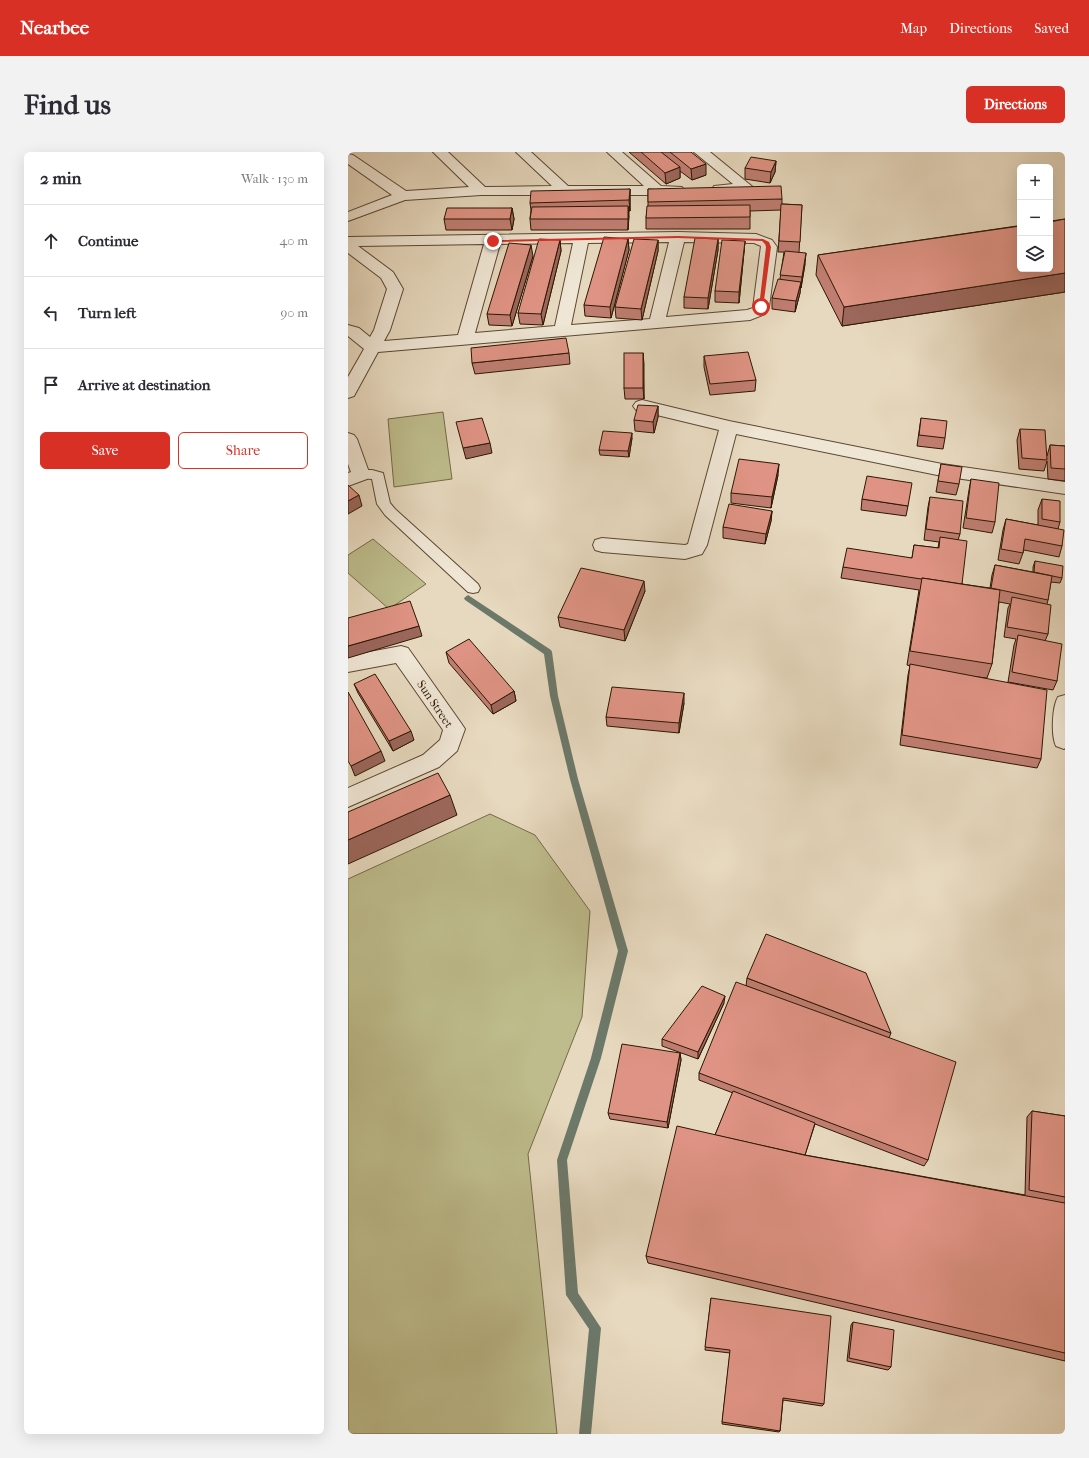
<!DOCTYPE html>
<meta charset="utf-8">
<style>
:root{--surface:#fff;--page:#f2f2f3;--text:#2b2b33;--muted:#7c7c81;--line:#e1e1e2;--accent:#d93025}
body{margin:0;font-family:"IM FELL French Canon",serif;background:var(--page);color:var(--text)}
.controls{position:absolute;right:12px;top:12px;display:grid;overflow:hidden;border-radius:6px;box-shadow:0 4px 16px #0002}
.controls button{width:36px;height:36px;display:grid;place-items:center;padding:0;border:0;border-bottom:1px solid var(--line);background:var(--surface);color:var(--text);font:20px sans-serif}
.stop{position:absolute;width:12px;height:12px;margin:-9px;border:3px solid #d93025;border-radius:50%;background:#fff}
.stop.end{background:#d93025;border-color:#fff;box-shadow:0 1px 4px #0008}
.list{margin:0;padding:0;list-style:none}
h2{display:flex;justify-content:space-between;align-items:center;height:52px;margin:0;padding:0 16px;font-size:17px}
h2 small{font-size:13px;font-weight:400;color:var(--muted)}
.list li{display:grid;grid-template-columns:26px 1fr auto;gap:12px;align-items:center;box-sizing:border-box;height:72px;padding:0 16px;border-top:1px solid var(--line)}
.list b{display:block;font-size:15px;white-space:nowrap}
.list em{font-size:13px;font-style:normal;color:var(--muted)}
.actions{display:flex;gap:8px;padding:12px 16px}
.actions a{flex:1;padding:9px 0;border:1px solid var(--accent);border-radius:6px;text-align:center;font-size:14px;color:var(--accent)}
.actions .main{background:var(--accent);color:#fff}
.icon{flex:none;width:22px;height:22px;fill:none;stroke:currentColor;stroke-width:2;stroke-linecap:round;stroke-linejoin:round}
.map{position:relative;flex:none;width:717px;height:1282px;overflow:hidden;border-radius:6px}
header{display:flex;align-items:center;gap:24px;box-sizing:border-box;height:56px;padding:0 20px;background:var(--accent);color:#fff}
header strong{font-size:19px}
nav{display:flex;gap:22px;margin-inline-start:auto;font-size:14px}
.intro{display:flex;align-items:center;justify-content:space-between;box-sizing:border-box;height:96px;padding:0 24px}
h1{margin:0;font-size:28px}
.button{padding:10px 18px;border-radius:6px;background:var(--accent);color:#fff;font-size:14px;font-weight:700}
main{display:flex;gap:24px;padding:0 24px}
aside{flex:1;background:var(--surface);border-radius:6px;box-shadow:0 4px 16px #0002}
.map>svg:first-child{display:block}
.green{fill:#bebc8c;stroke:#756a48}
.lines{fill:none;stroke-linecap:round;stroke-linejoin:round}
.stream{fill:#6c796a;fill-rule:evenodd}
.service-casing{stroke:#5b4832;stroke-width:2}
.minor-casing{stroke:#5b4832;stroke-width:2}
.service{fill:#efe6d5;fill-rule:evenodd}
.minor{fill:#efe6d5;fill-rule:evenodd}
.wall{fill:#c07e72;stroke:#2c1703}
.shaded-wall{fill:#9c675c;stroke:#2c1703}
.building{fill:#df9384;stroke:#2c1703}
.route{fill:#d93025}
.labels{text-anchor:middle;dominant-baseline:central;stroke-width:3;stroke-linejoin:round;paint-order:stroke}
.street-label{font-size:12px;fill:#2c1703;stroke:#efe6d5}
</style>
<header>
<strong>Nearbee</strong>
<nav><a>Map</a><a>Directions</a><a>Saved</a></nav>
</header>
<div class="intro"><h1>Find us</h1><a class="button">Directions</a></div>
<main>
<aside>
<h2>2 min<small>Walk · 130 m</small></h2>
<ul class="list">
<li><svg class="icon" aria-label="ahead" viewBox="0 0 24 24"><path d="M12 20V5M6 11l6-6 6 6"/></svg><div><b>Continue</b></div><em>40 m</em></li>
<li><svg class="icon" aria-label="left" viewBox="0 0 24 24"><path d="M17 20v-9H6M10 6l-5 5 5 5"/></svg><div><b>Turn left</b></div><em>90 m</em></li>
<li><svg class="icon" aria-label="arrive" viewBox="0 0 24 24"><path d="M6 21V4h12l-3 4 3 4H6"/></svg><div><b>Arrive at destination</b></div></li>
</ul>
<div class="actions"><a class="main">Save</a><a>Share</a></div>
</aside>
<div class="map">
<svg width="717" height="1282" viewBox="0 0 717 1282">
<rect width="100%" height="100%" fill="#e7d9bf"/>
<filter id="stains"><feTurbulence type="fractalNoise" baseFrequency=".005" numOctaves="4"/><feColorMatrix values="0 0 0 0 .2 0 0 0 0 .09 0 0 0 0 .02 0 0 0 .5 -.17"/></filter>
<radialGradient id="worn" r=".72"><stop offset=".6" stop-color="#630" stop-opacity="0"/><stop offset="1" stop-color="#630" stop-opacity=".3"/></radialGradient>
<!-- green -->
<g class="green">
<polygon points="95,260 104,327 46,335 40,267"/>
<polygon points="25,387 78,432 41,457 0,421 0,403"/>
<polygon points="142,662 187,683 242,759 234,865 180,1002 209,1282 0,1282 0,727"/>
</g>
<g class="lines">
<!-- stream -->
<polygon class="stream" points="120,443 203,498 204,500 210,544 230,627 280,799 253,906 219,1008 230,1141 253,1176 243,1282 231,1282 241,1177 218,1143 209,1008 243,906 270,799 222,627 202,544 196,502 117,448 116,446"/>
<!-- service casing -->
<g class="service-casing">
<polygon id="service" points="13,318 24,318 35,321 42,351 47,357 130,432 132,436 130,440 125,441 120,440 37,363 29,352 24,327 8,326 6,323 8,320"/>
</g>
<!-- minor casing -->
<g class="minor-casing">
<g id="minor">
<polygon points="85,0 100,0 137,35 204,34 168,0 183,0 220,34 296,34 259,0 274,0 313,34 334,35 336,38 334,41 310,43 133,43 57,48 0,69 0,60 44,43 0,12 0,2 5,3 58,39 121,35"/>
<path d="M346,0H362L406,36L404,39C393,42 377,43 366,40L364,37L366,34L385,32Z"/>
<path d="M330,80L408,82L424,88L429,95L421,155L417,162L402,168L30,200L6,244L0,246V225L16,197L0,184V173L11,176L22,185L26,178L39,137L33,126L0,101V85ZM321,90L302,167L223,173L240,91ZM336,90L406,91L413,94L405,156L399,158L318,165ZM225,91L207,174L127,181L152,92ZM136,92L110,183L36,189L42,178L55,137L45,120L10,94Z"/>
<polygon points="294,248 381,269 594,312 717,330 717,342 594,324 388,282 359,393 354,402 337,407 254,400 247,398 245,393 247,388 254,386 337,393 340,392 371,278 288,258 285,254 288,250"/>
<polygon points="0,281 6,283 9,287 22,323 19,327 0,334 0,321 3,320 0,312"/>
<polygon points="53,494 60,496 113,571 117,577 109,599 91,615 0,655 0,636 75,603 92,588 95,578 48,511 0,520 0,504"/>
<path d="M717,543V596L716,597L708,594C703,584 704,555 710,545Z"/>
</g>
</g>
<!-- service -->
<use href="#service" class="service"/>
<!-- minor -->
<use href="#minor" class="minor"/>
</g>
<!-- wall -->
<g class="wall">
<polygon points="281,0 343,0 358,23 344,28 332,19 332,26 318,32"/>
<polygon points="428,9 427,20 422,31 397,27 397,16"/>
<polygon points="282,37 282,59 281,59 280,78 183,78 182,67 183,58 182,51"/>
<polygon points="300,37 434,47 434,52 454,53 451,100 457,112 453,136 452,136 452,141 447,160 424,157 424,146 432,127 436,100 430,100 433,58 402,59 402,77 298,77 298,66 300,54"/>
<polygon points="164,56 166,67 164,78 98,78 96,67"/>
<polygon points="717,67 717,140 494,174 468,123 470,103"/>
<polygon points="280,87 281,98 263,166 237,164 236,153"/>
<polygon points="370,87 370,98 360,157 336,156 336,145"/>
<polygon points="212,88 213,99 195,173 172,172 170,161"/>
<polygon points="310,88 310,99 294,168 268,166 267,155"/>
<polygon points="397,89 396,100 391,151 367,150 367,139"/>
<polygon points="185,104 164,174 141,173 139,162"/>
<polygon points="221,201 222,212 127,222 124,211"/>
<polygon points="295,201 296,247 277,247 276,236"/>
<polygon points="356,204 408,228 407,239 362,243 356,215"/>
<polygon points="310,254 310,265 306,281 287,279 286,268"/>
<polygon points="573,266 597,286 595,297 569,294"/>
<polygon points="672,277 699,304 702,293 717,294 717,329 700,327 699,309 696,319 671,317 669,288"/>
<polygon points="284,286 281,305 252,303 251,298"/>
<polygon points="593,312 611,332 608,343 588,340"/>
<polygon points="430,323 423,356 383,351 383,341"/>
<polygon points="623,327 647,370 644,381 615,376 621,338"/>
<polygon points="582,345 612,382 610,388 614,432 642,436 644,423 647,413 685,420 685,415 687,409 714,426 712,431 703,430 700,448 699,452 700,482 697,489 709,529 705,538 660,530 666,493 668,487 656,485 660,456 662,452 651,450 644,512 639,526 621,524 693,607 689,616 552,593 560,523 562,514 559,513 571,438 493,426 495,415 564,406 566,393 590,396 591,390 576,388 580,355"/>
<polygon points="514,347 560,354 558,364 513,358"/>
<polygon points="694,347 712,370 710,377 714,394 711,405 676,398 671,412 650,408 655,378 658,367 690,373 690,358"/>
<polygon points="424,359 423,369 417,392 375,386 375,375"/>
<polygon points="297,439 277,489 212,475 210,465"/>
<polygon points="98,500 166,539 168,549 145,562 101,511"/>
<polygon points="6,532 66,588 45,599 10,541"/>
<polygon points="336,551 331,581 259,574 258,565"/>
<polygon points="399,826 543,881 541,886 580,1008 576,1014 467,972 457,1003 677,1043 679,965 684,959 717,964 717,1209 300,1111 298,1104 367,983 385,941 351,928 351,921 411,839 398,834"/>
<polygon points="376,851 350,907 314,894 314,887"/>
<polygon points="332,901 333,908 320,976 262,967 260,961"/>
<polygon points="363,1146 476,1252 474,1254 435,1248 432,1279 431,1280 374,1272 382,1201 357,1198"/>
<polygon points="505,1170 543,1215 540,1218 499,1209 503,1173"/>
</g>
<!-- shaded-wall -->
<g class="shaded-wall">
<polygon points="428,9 427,20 422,31 423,20"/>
<polygon points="358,12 358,23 344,28 343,17"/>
<polygon points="332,15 332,26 318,32 317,21"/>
<polygon points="282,37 282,59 281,48"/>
<polygon points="280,54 281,65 280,78"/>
<polygon points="164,56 166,67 164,78 162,67"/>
<polygon points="280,87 281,98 263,166 262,155"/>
<polygon points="370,87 370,98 360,157 360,146"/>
<polygon points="212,88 213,99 195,173 193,162"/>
<polygon points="310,88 310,99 294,168 293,157"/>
<polygon points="397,89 396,100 391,151 391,140"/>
<polygon points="183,93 185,104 164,174 162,163"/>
<polygon points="458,101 457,112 453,136 454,125"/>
<polygon points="717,121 717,140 494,174 496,155"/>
<polygon points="453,130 452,141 447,160 448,149"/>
<polygon points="295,201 296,212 296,247 295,236"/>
<polygon points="310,254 310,265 306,281 305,270"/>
<polygon points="284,281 284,286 281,305 280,299"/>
<polygon points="142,291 144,301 118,307 115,296"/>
<polygon points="431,312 430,323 423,356 424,345"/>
<polygon points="11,343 14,354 0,362 0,349"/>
<polygon points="424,359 423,369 417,392 418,382"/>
<polygon points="296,429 297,439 277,489 276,478"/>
<polygon points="71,474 74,484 0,506 0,494"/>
<polygon points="166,539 168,549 145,562 143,553"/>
<polygon points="336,541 336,551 331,581 331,571"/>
<polygon points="63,579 66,588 45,599 41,589"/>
<polygon points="33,599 37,609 7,624 3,614"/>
<polygon points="102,643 109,663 0,712 0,688"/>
<polygon points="377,844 376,851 350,907 350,900"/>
<polygon points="332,901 333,908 320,976 319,970"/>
</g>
<!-- building -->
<g class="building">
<polygon points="293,0 313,0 332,15 317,21"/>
<polygon points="322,0 343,0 358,12 343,17"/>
<polygon points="403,5 428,9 423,20 397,16"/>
<polygon points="433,34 434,47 300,50 300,37"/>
<polygon points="282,37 281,48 182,51 183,39"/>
<polygon points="433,52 454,53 452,90 431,89"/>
<polygon points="402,53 402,65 298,66 299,54"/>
<polygon points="280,54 280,67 182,67 184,55"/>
<polygon points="99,56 164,56 162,67 96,67"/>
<polygon points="717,67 717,121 496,155 470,103 672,74 672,117 702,117 702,70"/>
<polygon points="256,85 280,87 262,155 236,153"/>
<polygon points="347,86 370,87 360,146 336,145"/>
<polygon points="191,87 212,88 193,162 170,161"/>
<polygon points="286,87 310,88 293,157 267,155"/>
<polygon points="374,88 397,89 391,140 367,139"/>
<polygon points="161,91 183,93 162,163 139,162"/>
<polygon points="437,99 458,101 454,125 432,123"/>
<polygon points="430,127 453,130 448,149 424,146"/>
<polygon points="218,186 221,201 124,211 123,196"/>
<polygon points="400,200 408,228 362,232 356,204"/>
<rect x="276" y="201" width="19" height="35"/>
<polygon points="290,253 310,254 305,270 286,268"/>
<polygon points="134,266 142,291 115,296 108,270"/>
<polygon points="573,266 599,269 597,286 571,283"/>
<polygon points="672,277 697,278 699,308 674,306"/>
<polygon points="255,279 284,281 280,299 251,298"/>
<polygon points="702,293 717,294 717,317 703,316"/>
<polygon points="391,307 431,312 424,345 383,341"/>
<polygon points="593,312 614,315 611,332 590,329"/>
<polygon points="519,324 564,331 560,354 514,347"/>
<polygon points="623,327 651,331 647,370 618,366"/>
<polygon points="0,333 11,343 0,349"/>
<polygon points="582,345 615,349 612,382 578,377"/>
<polygon points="694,347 712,349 712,370 694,367"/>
<polygon points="381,352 424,359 418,382 375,375"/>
<polygon points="658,367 716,378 714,394 677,387 675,401 653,397"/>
<polygon points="592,385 619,389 614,432 574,426 573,427 495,415 499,396 564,406 566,393 591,396"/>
<polygon points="687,409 715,414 714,426 686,420"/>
<polygon points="647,413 704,424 700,448 643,436"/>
<polygon points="233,416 296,429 276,478 210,465"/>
<polygon points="574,426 652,438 644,512 562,499"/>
<polygon points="664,445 703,453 700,482 659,475"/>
<polygon points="62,449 71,474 0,494 0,466"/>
<polygon points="670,483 714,492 709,529 664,520"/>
<polygon points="121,487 166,539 143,553 98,500"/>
<polygon points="562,512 699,538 693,607 554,583"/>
<polygon points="27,522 63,579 41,589 6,532"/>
<polygon points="264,535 336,541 331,571 258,565"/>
<polygon points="0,540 33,599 3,614 0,609"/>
<polygon points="90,621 102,643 0,688 0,660"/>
<polygon points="418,782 518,821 543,881 399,826"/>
<polygon points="388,830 608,910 580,1008 351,921"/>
<polygon points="354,834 377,844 350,900 314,887"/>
<polygon points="274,892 332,901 319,970 260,961"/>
<polygon points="385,939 467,971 457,1003 367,983"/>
<polygon points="684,959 717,964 717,1045 681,1038"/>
<polygon points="329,974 456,1003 717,1051 717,1201 298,1104"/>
<polygon points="363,1146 483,1164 476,1252 435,1246 432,1279 374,1270 382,1198 357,1195"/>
<polygon points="505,1170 546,1178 543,1215 501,1206"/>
</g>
<!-- route -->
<polygon class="route" points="330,84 415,87 421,90 423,95 415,156 411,155 418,95 417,92 414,89 330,86 145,90 143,89 145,88"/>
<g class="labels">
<!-- street labels -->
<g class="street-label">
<text transform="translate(87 552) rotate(56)">Sun Street</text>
</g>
</g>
<rect width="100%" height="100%" filter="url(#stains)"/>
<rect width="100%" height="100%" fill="url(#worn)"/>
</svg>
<div class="controls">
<button>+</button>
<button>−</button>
<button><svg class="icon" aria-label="layers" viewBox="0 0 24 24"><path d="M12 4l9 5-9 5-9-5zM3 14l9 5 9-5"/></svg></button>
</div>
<div class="stop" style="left:413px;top:155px"></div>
<div class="stop end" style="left:145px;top:89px"></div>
</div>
</main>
